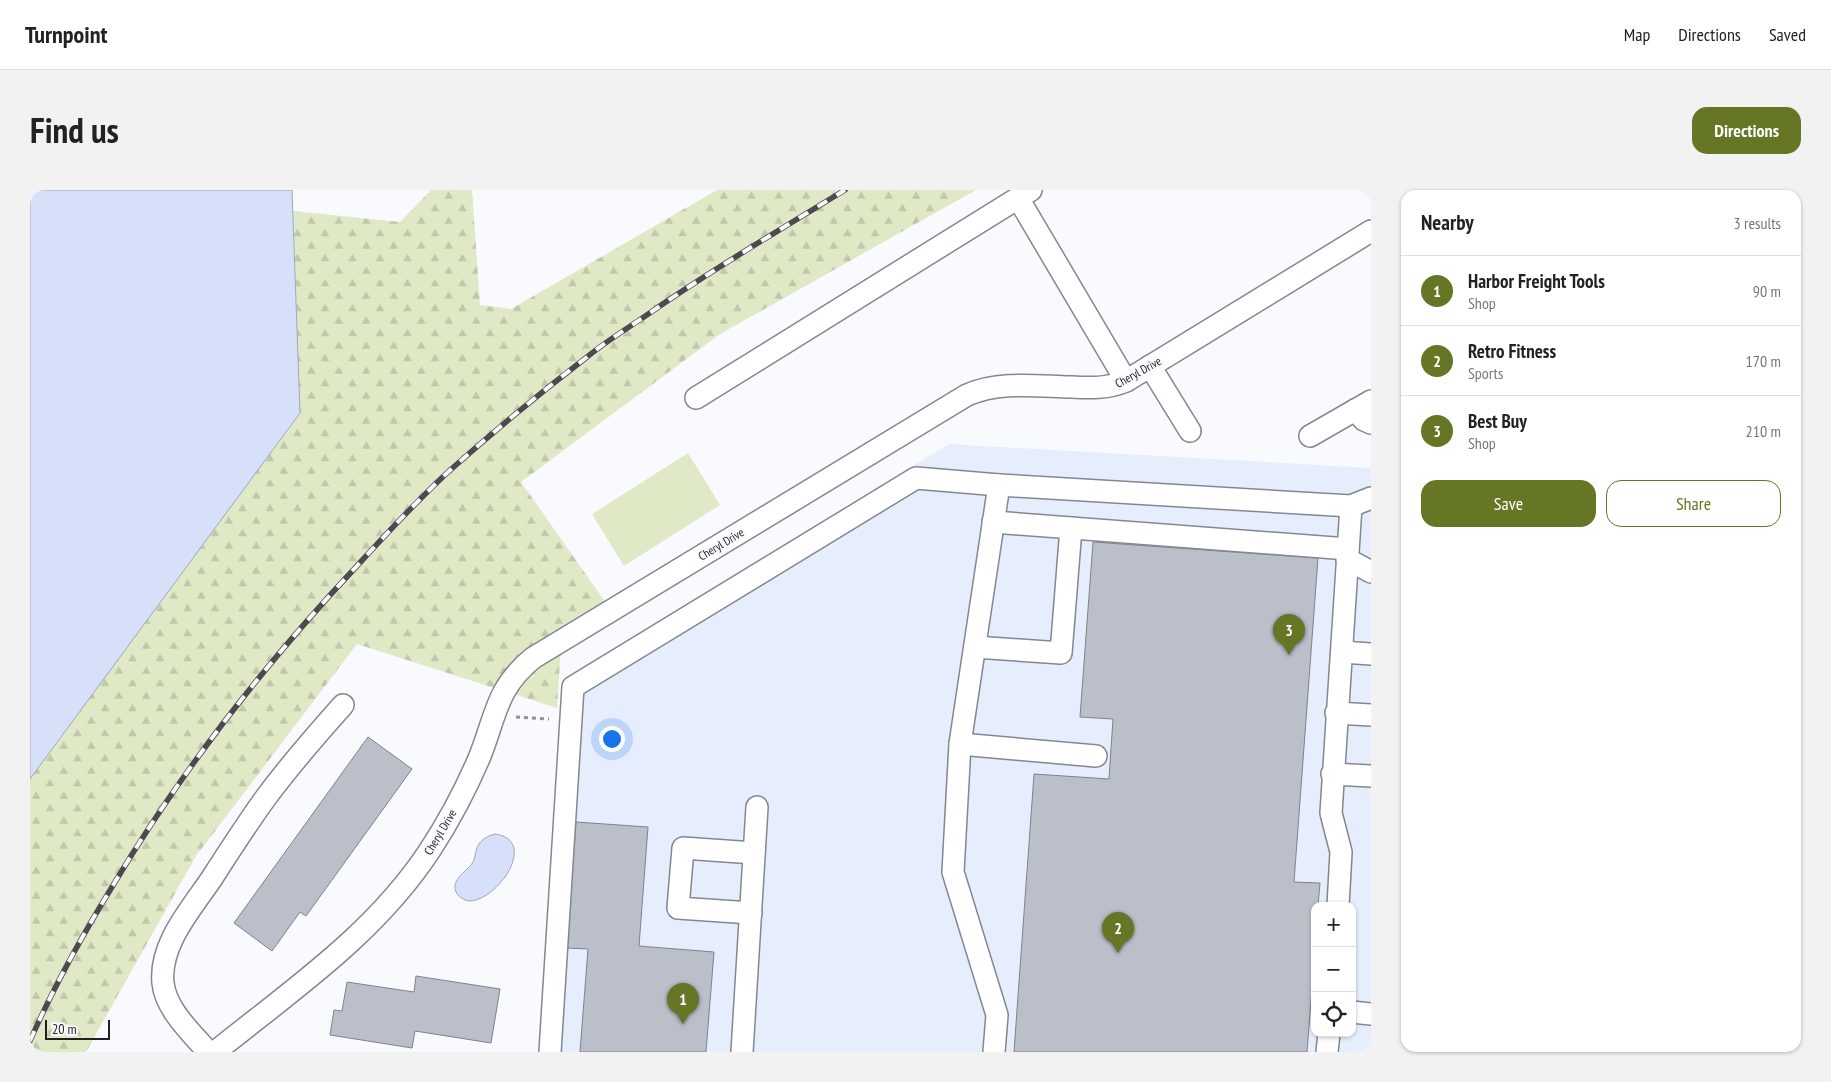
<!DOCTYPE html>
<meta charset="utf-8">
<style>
:root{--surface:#fff;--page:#f2f2f2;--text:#222;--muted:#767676;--line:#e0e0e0;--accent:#657624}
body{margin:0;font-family:"PT Sans Narrow",sans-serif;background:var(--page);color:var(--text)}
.controls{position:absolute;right:15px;bottom:15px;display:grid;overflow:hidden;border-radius:10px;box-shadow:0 1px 4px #0004}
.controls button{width:45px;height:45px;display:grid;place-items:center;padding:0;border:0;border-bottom:1px solid var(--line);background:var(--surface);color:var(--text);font:25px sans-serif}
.scale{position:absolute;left:15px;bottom:12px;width:65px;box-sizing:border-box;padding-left:5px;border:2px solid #1f2024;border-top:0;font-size:14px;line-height:18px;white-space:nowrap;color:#1f2024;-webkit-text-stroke:4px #f8fafe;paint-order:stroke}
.you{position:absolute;left:581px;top:548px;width:18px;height:18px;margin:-12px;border:4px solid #fff;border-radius:50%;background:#1a73e8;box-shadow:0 0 0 8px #1a73e833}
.badge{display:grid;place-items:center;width:32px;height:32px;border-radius:50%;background:var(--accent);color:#fff;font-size:16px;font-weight:700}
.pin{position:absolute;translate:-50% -41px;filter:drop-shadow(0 1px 2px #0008)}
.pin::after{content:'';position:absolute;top:26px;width:18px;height:15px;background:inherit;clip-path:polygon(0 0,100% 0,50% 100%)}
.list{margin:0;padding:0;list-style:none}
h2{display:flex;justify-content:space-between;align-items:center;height:65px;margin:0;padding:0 20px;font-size:21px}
h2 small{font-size:16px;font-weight:400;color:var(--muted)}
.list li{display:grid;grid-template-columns:32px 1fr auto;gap:15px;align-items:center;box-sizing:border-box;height:70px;padding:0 20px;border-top:1px solid var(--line)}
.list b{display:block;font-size:19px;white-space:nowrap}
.list p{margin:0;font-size:16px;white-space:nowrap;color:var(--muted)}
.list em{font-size:16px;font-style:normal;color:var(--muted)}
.actions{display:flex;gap:10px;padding:15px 20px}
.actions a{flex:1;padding:11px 0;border:1px solid var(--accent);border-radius:15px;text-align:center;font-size:18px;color:var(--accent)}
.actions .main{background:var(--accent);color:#fff}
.icon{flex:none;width:28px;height:28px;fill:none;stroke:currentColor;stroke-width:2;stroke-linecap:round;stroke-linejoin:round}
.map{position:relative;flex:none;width:1341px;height:862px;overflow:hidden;border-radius:15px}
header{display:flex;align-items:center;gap:30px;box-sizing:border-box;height:70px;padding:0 25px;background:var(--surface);border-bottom:1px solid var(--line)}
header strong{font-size:24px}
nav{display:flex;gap:28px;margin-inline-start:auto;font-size:18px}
.intro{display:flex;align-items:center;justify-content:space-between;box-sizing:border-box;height:120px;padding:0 30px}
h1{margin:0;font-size:35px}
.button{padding:12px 22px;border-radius:15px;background:var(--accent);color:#fff;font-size:18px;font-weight:700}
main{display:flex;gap:30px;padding:0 30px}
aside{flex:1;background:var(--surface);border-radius:15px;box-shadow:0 1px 4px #0004}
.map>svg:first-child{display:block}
.built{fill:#e6eefe;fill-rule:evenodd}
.grass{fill:#dfe9c6}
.forest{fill:url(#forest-firs)}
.water{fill:#d6e0f8;stroke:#9fa6b8}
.building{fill:#bbbfc9;stroke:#7e828a}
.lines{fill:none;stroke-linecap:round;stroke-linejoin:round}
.minor-casing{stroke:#838790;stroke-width:24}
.path{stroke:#919397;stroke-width:3;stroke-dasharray:4 4;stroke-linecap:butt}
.minor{stroke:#fff;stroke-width:21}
.rail-casing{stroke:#494b4f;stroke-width:5.5}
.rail{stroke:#f8fafe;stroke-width:4;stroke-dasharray:11;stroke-linecap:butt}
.labels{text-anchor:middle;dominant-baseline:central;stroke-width:4.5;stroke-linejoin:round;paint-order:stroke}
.street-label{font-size:12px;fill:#1f2024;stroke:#f8fafe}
</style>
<header>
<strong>Turnpoint</strong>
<nav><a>Map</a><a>Directions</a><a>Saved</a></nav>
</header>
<div class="intro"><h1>Find us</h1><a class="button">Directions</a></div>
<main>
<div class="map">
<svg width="1341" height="862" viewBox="0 0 1341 862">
<defs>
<pattern id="forest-firs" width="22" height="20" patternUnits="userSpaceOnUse" patternTransform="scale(1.25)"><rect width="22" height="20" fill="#dfe9c6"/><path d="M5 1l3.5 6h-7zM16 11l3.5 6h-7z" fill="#bfc8aa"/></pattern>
</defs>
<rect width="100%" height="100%" fill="#f8fafe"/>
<!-- built -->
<path class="built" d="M919,254L1341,278V862H532L540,485ZM1285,716H1322V843H1285Z"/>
<!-- grass -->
<polygon class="grass" points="658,263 690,315 594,376 562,324"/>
<!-- forest -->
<polygon class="forest" points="401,0 442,0 450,115 481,119 687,0 946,0 690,144 491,292 583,423 531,455 527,518 327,454 166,666 56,862 0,862 0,589 270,223 263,21 370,32"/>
<!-- water -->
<g class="water">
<polygon points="0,0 262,0 270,223 0,589"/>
<path d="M465,644C509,650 468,711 439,711C435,710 432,709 429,706C416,692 437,682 443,672C445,668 445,665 446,661C448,651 457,646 465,644Z"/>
</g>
<!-- building -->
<g class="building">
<polygon points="1063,352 1288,368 1264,692 1290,693 1288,716 1285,716 1285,761 1277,862 984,862 1004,584 1079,589 1083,529 1050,527"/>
<polygon points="338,547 382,579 276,726 270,722 242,761 204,733"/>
<polygon points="546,632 618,637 609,756 684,762 676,862 550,862 558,759 536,758"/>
<polygon points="386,786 470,799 461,853 385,841 382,858 300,845 304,820 312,821 317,792 384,802"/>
</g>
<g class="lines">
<!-- minor casing -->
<g class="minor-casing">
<g id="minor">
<polyline points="988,8 1096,191"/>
<polyline points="1120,176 1160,241"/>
<polyline points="666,208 1001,0"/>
<polyline points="1325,220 1334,230 1341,233"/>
<polyline points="1280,246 1341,211"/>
<polyline points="963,332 1318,359"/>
<polyline points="1317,369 1341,382"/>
<polyline points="945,457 1031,463 1041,338"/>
<polyline points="1312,462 1341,464"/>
<polyline points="1306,523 1341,525"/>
<polyline points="930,554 1066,566"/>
<polyline points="1302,584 1341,586"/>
<polyline points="1308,716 1311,662 1301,623 1321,316"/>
<polyline points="721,723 648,718 653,658 724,663"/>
<polyline points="1322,822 1341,824"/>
<path d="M178,862C161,842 136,820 133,793C129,754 162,718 182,688C200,660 218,632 237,606C261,574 287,544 313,515"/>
<path d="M185,862C262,800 345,744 400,660C419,631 436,599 450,566C466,526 466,498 503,468L937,205C969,191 1005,196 1040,197C1060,198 1077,199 1096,191L1341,41"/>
<polyline points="520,862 543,497 886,288 969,295"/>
<polyline points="712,862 727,617"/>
<polyline points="964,862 967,825 923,682 930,554 969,295 1321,316 1341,308"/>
<polyline points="1297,862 1299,843"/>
</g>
</g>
<!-- path -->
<polyline class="path" points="486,527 519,529"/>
<!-- minor -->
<use href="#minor" class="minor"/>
<!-- rail casing -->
<g class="rail-casing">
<path id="rail" d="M0,851C23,798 52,746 82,697C151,581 234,475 326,377C356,344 386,312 418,282C463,242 510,203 557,167C574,153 593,141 611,129C677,83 746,42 815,0"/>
</g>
<!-- rail -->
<use href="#rail" class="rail"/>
</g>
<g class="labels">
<!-- street labels -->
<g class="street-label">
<text transform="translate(1108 182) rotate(-29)">Cheryl Drive</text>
<text transform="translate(691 354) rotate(-31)">Cheryl Drive</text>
<text transform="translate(410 642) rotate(-59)">Cheryl Drive</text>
</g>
</g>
</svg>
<div class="controls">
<button>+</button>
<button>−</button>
<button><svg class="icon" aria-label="locate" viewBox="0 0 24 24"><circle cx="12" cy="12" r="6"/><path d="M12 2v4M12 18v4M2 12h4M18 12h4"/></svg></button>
</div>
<div class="scale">20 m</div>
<div class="you"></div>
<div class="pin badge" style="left:653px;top:834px">1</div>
<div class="pin badge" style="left:1088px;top:763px">2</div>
<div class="pin badge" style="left:1259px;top:465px">3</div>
</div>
<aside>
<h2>Nearby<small>3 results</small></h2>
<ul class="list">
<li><span class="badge">1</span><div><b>Harbor Freight Tools</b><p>Shop</p></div><em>90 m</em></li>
<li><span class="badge">2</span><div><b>Retro Fitness</b><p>Sports</p></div><em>170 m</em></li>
<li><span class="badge">3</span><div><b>Best Buy</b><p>Shop</p></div><em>210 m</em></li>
</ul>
<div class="actions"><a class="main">Save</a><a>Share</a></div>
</aside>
</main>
